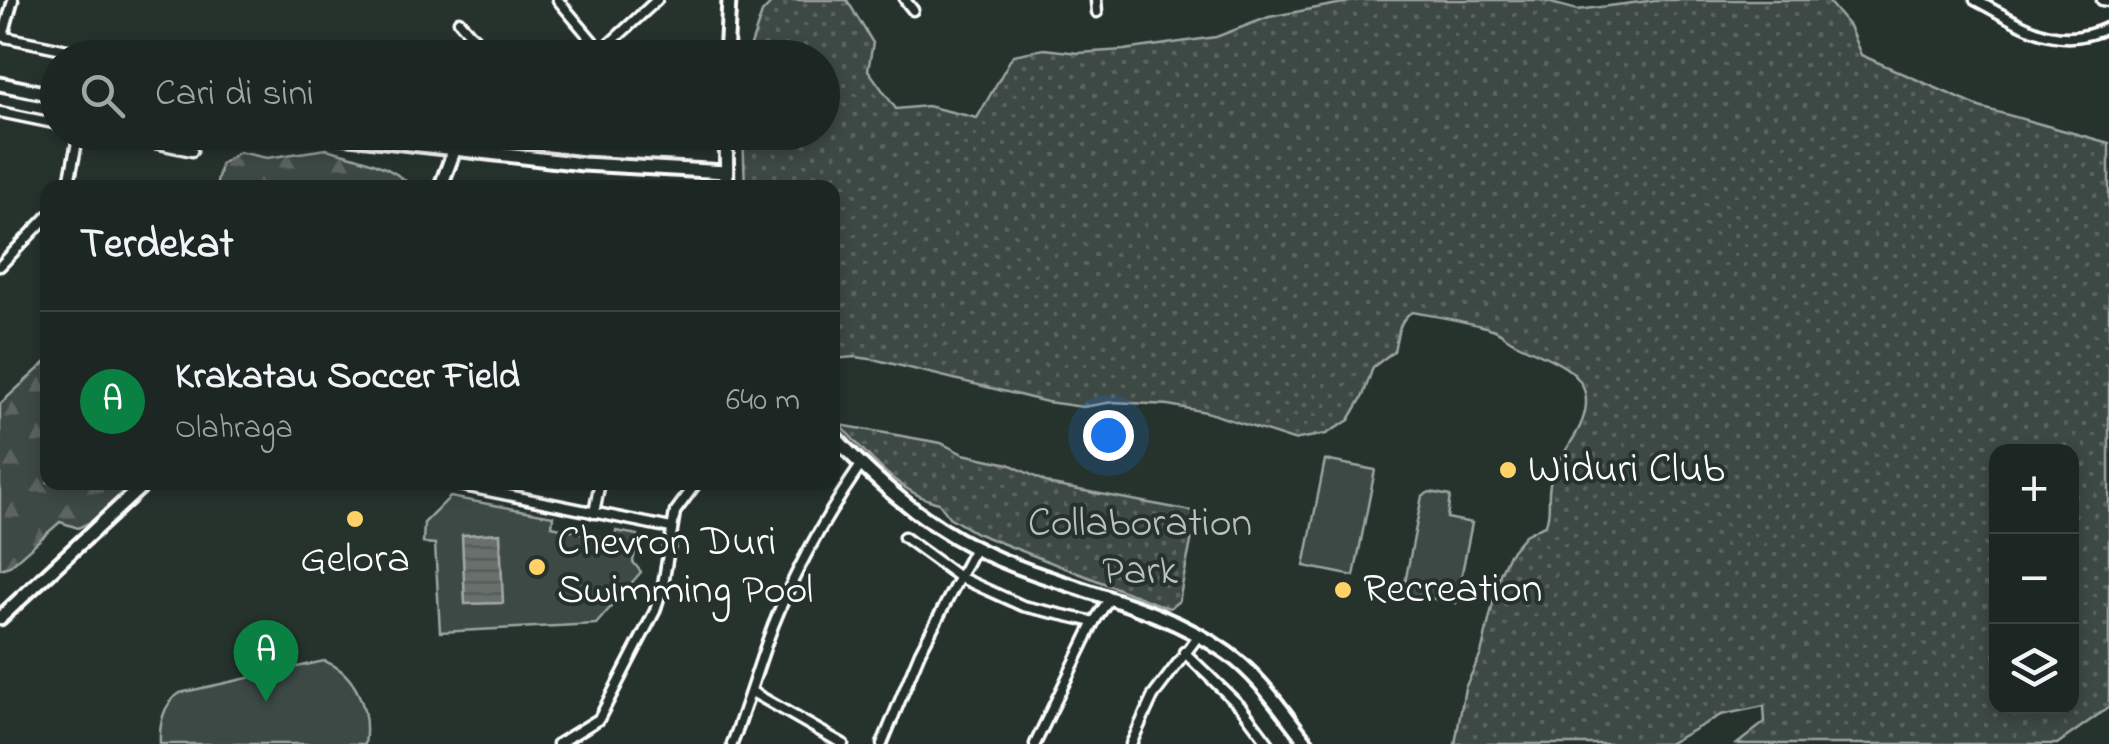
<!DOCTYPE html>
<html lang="id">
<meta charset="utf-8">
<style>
:root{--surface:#1c2622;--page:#252e2a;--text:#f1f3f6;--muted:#a0a5a5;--line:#3a4340;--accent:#0b8043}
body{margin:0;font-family:"Indie Flower",sans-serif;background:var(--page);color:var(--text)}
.controls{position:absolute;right:30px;bottom:30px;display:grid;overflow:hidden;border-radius:20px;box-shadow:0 5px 15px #0003}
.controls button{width:90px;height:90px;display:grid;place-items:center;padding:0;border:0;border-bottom:2px solid var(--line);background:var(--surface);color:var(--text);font:50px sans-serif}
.you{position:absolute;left:1108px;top:435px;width:35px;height:35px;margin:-25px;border:8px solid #fff;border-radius:50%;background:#1a73e8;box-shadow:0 0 0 15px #1a73e833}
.badge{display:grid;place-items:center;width:65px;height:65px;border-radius:50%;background:var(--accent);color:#fff;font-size:32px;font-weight:700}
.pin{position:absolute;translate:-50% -82px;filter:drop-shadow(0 2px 5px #0008)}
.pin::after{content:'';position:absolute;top:52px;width:35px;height:30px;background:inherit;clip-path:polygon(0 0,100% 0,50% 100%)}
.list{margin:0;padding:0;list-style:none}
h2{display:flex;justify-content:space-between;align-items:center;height:130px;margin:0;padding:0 40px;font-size:42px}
h2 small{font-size:32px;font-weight:400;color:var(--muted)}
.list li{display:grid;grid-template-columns:65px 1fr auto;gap:30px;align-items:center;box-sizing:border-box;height:180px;padding:0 40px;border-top:2px solid var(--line)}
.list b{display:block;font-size:38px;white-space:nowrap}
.list p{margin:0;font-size:32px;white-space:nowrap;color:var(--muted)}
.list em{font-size:32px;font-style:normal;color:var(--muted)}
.icon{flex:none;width:55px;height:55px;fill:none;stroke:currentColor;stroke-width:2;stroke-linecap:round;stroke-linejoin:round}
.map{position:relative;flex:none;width:2109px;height:744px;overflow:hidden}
.search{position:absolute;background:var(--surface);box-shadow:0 5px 15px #0003;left:40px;top:40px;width:800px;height:110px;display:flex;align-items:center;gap:25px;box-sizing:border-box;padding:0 35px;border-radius:55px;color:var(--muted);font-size:38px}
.panel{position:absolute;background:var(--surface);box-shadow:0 5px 15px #0003;left:40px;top:180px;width:800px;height:310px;border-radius:20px}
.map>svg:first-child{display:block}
.green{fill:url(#green-dots);stroke:#9ea4a2;stroke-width:2.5;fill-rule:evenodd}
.forest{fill:url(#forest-firs);stroke:#9ea4a2;stroke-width:2.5}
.pitch{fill:#3e4944;stroke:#9ea4a2;stroke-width:2.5}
.water{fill:url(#water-rules);stroke:#a4a9a7;stroke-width:2.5}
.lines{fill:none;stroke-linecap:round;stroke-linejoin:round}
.street-casing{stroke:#fff;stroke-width:15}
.secondary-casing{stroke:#fff;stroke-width:19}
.street{stroke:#26332d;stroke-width:8}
.secondary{stroke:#26332d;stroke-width:11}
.poi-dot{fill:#ffd166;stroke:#26332d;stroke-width:4}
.labels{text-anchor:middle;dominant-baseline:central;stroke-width:8;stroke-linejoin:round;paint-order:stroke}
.poi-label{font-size:42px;fill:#fff;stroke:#26332d;text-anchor:start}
.park-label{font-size:42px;fill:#bbbfbe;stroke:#26332d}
</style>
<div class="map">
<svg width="2109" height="744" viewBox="0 0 2109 744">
<defs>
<pattern id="green-dots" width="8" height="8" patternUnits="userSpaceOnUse" patternTransform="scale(2.5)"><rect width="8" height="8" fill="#3e4944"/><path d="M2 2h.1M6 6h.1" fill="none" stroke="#5b6460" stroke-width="1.8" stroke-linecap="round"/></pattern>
<pattern id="forest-firs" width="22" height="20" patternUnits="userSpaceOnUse" patternTransform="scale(2.5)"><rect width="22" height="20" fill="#3e4944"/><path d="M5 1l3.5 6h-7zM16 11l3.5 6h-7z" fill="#5b6460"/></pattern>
<pattern id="water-rules" width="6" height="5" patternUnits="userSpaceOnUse" patternTransform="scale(2.5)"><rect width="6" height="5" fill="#67706c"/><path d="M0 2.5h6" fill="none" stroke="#575a59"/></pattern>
</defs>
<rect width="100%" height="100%" fill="#26332d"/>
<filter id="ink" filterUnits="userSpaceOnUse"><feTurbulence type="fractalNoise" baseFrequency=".01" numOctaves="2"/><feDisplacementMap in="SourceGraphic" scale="20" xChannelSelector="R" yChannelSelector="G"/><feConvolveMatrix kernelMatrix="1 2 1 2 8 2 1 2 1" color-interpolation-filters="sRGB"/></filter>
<g filter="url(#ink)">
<!-- green -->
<g class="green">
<path d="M774,0H847L873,43L868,70L896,109L927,106L977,118L1013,55L1044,49L1078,53L1124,50L1216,37L1269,17L1359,0H1540L1577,10L1656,0H1827L1849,26L1861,55L1979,107L2109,143V707L2057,744H1737L1765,722L1764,706L1721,715L1668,744H1455L1465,688L1481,654L1500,574L1509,554L1525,535L1546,524C1552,509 1546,496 1551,480C1558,453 1585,433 1586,403C1587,366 1539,356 1514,342C1507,339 1502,333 1495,330C1468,321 1440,317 1412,312C1399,319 1397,337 1394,351L1373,367L1363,396L1349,420L1326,434L1293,440L1206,412L1168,405L1113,402L1083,407L1047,402L877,360L855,357L833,359L832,188L745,187L743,133L822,132V58L747,57L762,13ZM1996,452H2072V706H1996Z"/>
<path d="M840,425L941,443L963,454L1009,464L1052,485L1197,512L1179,601L1170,608L1162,606L976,533L949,517L939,503C899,494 866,453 840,425Z"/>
</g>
<!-- forest -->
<g class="forest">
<path d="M326,149C353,156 393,165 412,187H216L221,164L239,152L267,158Z"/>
<polygon points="47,361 48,482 135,483 100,517 78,528 60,522 10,566 0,569 0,404"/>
</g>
<!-- pitch -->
<g class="pitch">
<polygon points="1325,460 1375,470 1354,576 1304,566"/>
<polygon points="1430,492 1450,496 1447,518 1472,523 1456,603 1403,593 1422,496"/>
<polygon points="450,497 553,516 552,526 614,540 616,531 638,535 633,562 641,572 596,624 440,632 435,544 423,543 424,523"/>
<path d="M324,661C357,673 370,711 365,744H160C159,726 163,703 180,693Z"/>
</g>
<!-- water -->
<polygon class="water" points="500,533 503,603 465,604 462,535"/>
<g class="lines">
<!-- street casing -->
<g class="street-casing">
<g id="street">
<polyline points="558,0 601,51"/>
<polyline points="905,0 913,10"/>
<polyline points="1096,0 1097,12"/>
<path d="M1975,0C2022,24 2056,53 2109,27"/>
<polyline points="2102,0 2109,1"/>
<polyline points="459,21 492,58"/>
<polyline points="0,36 106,58"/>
<polyline points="3,36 13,0"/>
<polyline points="594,58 657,0"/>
<polyline points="0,112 58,124"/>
<polyline points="103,132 192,151"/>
<polyline points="68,188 79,132"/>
<polyline points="0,266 48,216"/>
<polyline points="444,482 671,528"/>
<polyline points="594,513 600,482"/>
<polyline points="904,537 959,577 1023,606 1094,622"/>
<polyline points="1184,652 1242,708 1269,744"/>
<polyline points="752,692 843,744"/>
<polyline points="558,744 599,719 655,611 663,585 675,512 697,482"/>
<path d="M732,744C745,710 755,676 767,642C789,580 824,519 861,465"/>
<polyline points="882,744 920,652 975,548"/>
<polyline points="1035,744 1094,622 1109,599"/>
<polyline points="1131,744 1153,696 1199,635"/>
</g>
</g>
<!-- secondary casing -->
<g class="secondary-casing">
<g id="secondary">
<polyline points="726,58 729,0"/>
<polyline points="0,84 58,96"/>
<polyline points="307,132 583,164 726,172"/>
<polyline points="726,132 727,188"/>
<polyline points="440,188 454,151"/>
<path d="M832,434C872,478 921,521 975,548C1055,589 1153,600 1227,653C1260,676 1283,713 1308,744"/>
<polyline points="0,618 146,482"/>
</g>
</g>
<!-- street -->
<use href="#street" class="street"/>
<!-- secondary -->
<use href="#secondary" class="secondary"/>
</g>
</g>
<!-- markers -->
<g class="poi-dot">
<circle cx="1508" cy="470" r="10"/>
<circle cx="355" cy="519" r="10"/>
<circle cx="537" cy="567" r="10"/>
<circle cx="1343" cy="590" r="10"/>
</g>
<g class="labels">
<!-- poi labels -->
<g class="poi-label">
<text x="1528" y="470">Widuri Club</text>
<text x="557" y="543">Chevron Duri<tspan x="557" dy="48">Swimming Pool</tspan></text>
<text x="355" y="560" text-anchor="middle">Gelora</text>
<text x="1363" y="590">Recreation</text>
</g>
<!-- park labels -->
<g class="park-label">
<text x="1140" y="524">Collaboration<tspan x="1140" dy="48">Park</tspan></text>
</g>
</g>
</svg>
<div class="controls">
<button>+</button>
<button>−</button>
<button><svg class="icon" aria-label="layers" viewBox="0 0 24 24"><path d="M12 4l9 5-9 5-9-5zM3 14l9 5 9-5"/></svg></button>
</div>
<div class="you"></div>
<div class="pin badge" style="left:266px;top:702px">A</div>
<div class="search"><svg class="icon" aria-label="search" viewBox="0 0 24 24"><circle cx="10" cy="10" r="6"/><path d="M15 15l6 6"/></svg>Cari di sini</div>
<section class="panel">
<h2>Terdekat<small></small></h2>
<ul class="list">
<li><span class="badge">A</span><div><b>Krakatau Soccer Field</b><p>Olahraga</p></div><em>640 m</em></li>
</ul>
</section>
</div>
